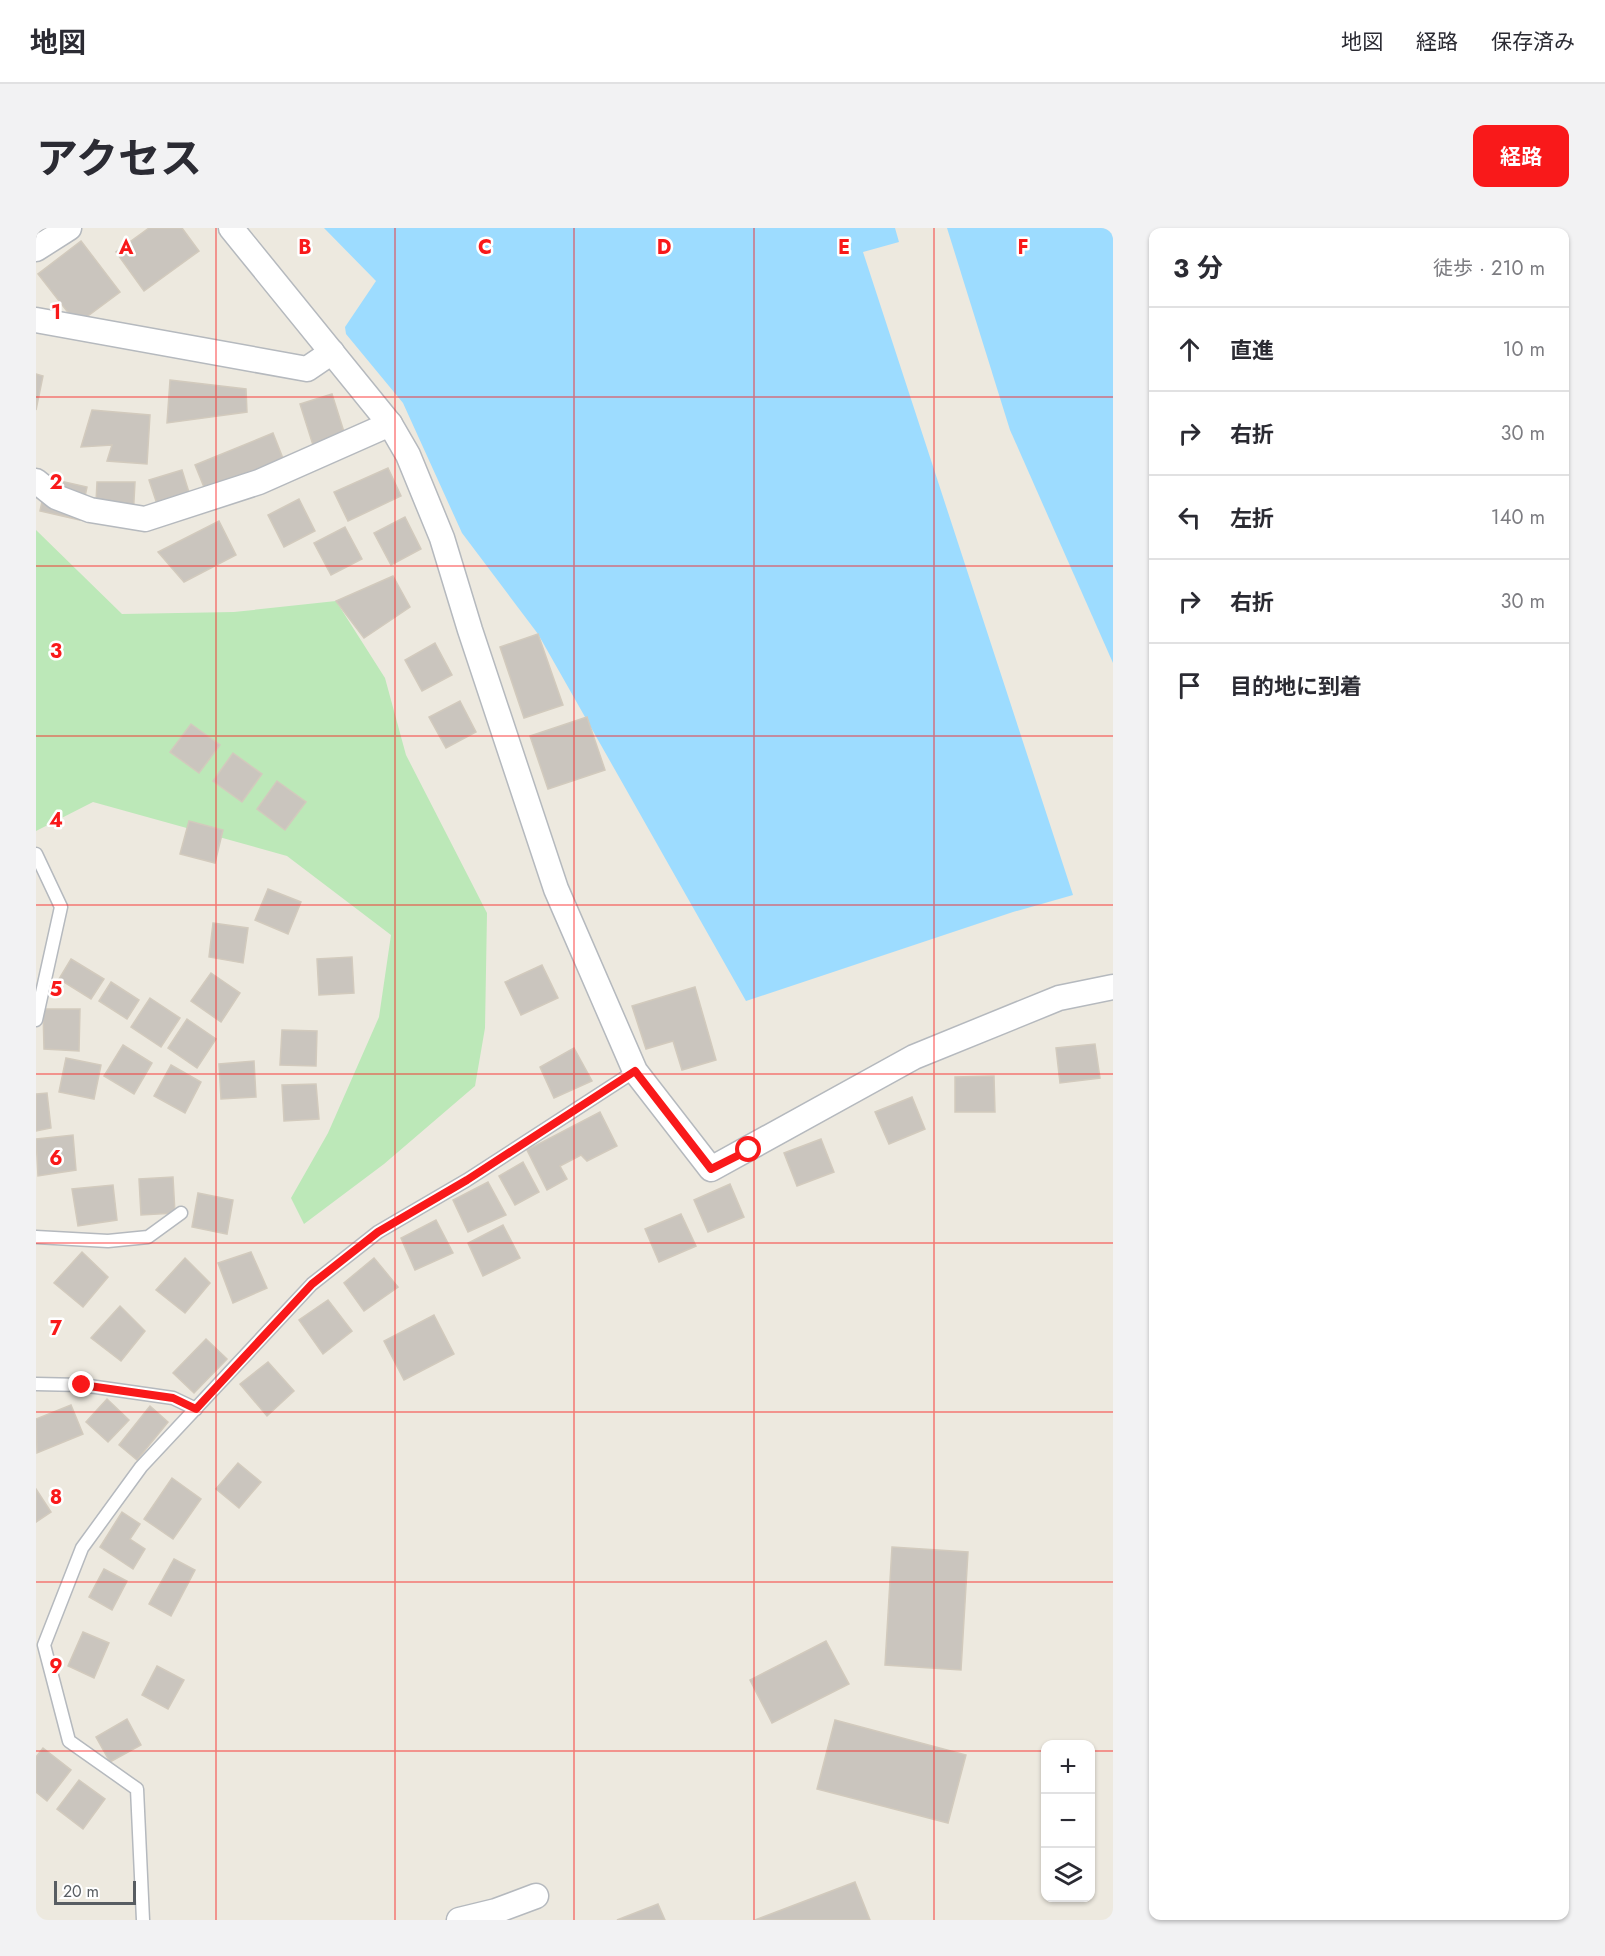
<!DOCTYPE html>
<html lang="ja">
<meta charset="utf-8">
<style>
:root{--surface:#fff;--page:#f2f2f3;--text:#2b2b33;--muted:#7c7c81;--line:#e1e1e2;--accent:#f9191a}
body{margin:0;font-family:Jost,"Noto Sans JP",sans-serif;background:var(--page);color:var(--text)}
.controls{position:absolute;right:18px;bottom:18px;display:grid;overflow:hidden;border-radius:12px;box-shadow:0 2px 4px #0004}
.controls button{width:54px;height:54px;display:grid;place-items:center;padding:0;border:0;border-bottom:2px solid var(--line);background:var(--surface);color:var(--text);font:30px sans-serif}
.scale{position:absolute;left:18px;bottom:15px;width:82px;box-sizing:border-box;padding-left:6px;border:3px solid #585d62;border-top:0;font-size:16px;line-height:21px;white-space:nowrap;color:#585d62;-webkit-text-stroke:4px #fff;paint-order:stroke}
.stop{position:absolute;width:18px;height:18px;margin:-14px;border:4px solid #f9191a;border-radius:50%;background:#fff}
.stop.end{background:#f9191a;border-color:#fff;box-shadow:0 2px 6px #0008}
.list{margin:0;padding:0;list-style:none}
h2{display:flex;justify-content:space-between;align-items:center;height:78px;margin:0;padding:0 24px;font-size:26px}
h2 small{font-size:20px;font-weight:400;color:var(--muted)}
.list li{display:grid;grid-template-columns:39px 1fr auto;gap:18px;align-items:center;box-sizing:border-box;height:84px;padding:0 24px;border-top:2px solid var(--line)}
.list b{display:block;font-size:22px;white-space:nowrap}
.list em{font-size:20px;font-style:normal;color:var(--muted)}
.icon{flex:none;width:33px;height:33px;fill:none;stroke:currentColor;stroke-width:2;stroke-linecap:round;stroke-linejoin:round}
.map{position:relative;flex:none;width:1077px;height:1692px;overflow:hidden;border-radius:12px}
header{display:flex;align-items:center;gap:36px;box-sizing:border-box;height:84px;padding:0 30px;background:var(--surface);border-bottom:2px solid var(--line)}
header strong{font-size:28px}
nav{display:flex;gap:33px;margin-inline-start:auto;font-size:21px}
.intro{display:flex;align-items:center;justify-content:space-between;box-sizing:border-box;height:144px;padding:0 36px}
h1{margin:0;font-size:42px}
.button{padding:15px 27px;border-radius:12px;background:var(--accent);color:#fff;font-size:21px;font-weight:700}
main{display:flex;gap:36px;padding:0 36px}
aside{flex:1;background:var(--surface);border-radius:12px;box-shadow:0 2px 4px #0004}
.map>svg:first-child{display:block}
.green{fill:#bce8b8}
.water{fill:#9ddcff}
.building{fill:#cac5be;stroke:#d2cabd;stroke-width:1.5}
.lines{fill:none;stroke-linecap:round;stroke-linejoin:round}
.service-casing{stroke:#b5b9be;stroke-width:15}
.minor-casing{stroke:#b5b9be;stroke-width:27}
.service{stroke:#fff;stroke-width:12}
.minor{stroke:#fff;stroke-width:24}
.route{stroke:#f9191a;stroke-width:8}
.grid{fill:none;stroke:#f9191a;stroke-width:1.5;stroke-opacity:0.55}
.grid-label{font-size:20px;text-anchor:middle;font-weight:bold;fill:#f9191a;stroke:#fff;stroke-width:5;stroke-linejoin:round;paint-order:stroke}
</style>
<header>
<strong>地図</strong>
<nav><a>地図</a><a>経路</a><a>保存済み</a></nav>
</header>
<div class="intro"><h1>アクセス</h1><a class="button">経路</a></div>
<main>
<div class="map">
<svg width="1077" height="1692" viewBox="0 0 1077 1692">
<rect width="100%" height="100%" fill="#ede9df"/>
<!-- green -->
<polygon class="green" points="0,302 86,386 198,384 300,373 349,450 370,527 451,685 449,800 439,858 348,936 268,996 255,970 292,905 343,789 355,707 251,628 57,574 0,603"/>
<!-- water -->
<g class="water">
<polygon points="288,0 859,0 863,14 827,24 1037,667 977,684 710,773 502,406 426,305 367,175 310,106 309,99 340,53"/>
<polygon points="911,0 1077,0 1077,435 974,202"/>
</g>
<!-- building -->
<g class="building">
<polygon points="113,0 146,0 163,23 108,63 80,24"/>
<polygon points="45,13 84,64 41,96 2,46"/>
<polygon points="0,146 7,148 0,182"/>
<polygon points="134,152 210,161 211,184 131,195"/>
<polygon points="296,166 309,207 277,217 264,176"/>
<polygon points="56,182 114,187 111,236 71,233 76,217 45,219"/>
<polygon points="237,205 250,238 172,269 159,237"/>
<polygon points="352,240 365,268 312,293 298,264"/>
<polygon points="146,242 156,274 124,285 113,252"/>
<polygon points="11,250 51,259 44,292 4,283"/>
<polygon points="61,254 99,254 97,291 59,295"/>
<polygon points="263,271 279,303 248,319 232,287"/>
<polygon points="369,289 385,321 355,337 338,305"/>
<polygon points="183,293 200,327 148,354 122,324"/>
<polygon points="309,299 326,331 295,347 278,315"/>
<polygon points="357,348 374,379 328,410 300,373"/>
<polygon points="502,406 527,477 488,490 464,419"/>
<polygon points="399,415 416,447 386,463 369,432"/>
<polygon points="424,473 440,504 410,520 393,489"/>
<polygon points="551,489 569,542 512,561 494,508"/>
<polygon points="155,496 184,517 163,545 134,524"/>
<polygon points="197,525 226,546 206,574 177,553"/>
<polygon points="241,553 270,574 249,602 221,581"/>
<polygon points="153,593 187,602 179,635 144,626"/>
<polygon points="232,661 265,674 252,706 219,692"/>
<polygon points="177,695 212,700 207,735 173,729"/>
<polygon points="316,729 318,765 283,767 281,731"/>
<polygon points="35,731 68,751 55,771 23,751"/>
<polygon points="506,737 522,770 485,787 469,754"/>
<polygon points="175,745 204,765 185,794 155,773"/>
<polygon points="75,754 103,772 91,791 63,773"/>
<polygon points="659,759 680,832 646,842 637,813 610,821 596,778"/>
<polygon points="114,770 144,790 125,819 95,799"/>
<polygon points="7,781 44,781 43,823 8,821"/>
<polygon points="151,791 180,811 161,840 132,820"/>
<polygon points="246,802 281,803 280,838 244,837"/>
<polygon points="1059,816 1064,850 1024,855 1020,820"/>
<polygon points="87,817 116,835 98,866 68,848"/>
<polygon points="538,820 556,853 518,870 504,839"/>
<polygon points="30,830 65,837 58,871 23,864"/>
<polygon points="218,833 220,869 185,871 183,836"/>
<polygon points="135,837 165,854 149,885 118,868"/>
<polygon points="958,848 959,884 919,884 919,849"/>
<polygon points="280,856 283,891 248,893 246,857"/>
<polygon points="11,865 15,900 0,903 0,866"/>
<polygon points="876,869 889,901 853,916 839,884"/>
<polygon points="564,884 581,918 551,933 545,927 524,938 531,951 511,962 491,922"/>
<polygon points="37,907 40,942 2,948 0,911"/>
<polygon points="785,911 798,944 761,958 748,925"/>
<polygon points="487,934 503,964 479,977 463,948"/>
<polygon points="137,949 139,985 105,987 103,951"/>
<polygon points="452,954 470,987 432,1004 417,972"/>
<polygon points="694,956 708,989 672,1004 658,972"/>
<polygon points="77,957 81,992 42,998 36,961"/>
<polygon points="162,965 197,972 191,1006 156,999"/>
<polygon points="645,986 660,1018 623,1034 609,1001"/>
<polygon points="400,992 417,1025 379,1042 365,1010"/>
<polygon points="467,997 484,1030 447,1048 432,1015"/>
<polygon points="46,1024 72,1049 47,1079 18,1055"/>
<polygon points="215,1024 231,1060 197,1075 182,1035"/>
<polygon points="149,1030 174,1055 149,1085 120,1062"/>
<polygon points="338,1030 362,1059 328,1083 308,1055"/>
<polygon points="292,1072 316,1103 287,1126 263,1092"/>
<polygon points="84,1078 109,1103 85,1133 55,1110"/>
<polygon points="398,1087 418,1126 368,1152 348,1113"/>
<polygon points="170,1111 191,1131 158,1165 137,1145"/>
<polygon points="232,1134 258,1163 231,1188 204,1156"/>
<polygon points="71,1171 93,1192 72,1214 50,1194"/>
<polygon points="35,1177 47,1206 1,1225 0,1191"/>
<polygon points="114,1178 132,1194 101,1232 83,1217"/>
<polygon points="202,1235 225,1254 203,1280 180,1261"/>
<polygon points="136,1250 165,1271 137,1311 108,1291"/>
<polygon points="0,1261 15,1284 0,1294"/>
<polygon points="86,1284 104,1296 94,1311 109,1321 97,1341 64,1319"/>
<polygon points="856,1319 932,1324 925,1442 849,1437"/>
<polygon points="138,1331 159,1342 135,1388 113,1376"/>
<polygon points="68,1341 91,1353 76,1382 53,1369"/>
<polygon points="47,1404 73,1415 58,1450 32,1438"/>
<polygon points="790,1413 813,1456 736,1495 714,1452"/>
<polygon points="121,1438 148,1452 132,1481 106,1467"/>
<polygon points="91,1491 105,1517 74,1534 60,1509"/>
<polygon points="799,1492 930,1527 912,1595 781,1561"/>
<polygon points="7,1520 35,1542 11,1573 0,1564 0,1529"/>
<polygon points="43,1552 69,1571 47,1601 21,1581"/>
<polygon points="819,1654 834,1692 719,1692"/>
<polygon points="622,1676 629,1692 581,1692"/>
</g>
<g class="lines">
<!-- service casing -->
<g class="service-casing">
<g id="service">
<polyline points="0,626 25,679 0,792"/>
<polyline points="0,1009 72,1013 112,1009 145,985"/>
<polyline points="0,1156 46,1157 137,1170 160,1181"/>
<polyline points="107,1692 101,1561 33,1513 8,1417 46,1320 105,1239 276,1056 342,1004 431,952 599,843"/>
</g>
</g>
<!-- minor casing -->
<g class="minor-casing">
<g id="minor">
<polyline points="195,0 354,196 372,227 406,310 434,402 520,661 599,843 675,941 878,829 1023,770 1077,759"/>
<polyline points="0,21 33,0"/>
<polyline points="0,92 271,141 296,124"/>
<polyline points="0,253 20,269 54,282 109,291 223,254 354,196"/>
<polyline points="423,1692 460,1683 500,1668"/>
</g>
</g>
<!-- service -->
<use href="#service" class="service"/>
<!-- minor -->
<use href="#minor" class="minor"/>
</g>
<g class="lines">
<!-- route -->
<polyline class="route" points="46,1157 137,1170 160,1181 276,1056 342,1004 431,952 599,843 675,941 713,922"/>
</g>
<!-- grid -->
<path class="grid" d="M180,0V1692M359,0V1692M538,0V1692M718,0V1692M898,0V1692M0,169H1077M0,338H1077M0,508H1077M0,677H1077M0,846H1077M0,1015H1077M0,1184H1077M0,1354H1077M0,1523H1010M1054,1523H1077"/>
<g class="grid-label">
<text x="90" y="26">A</text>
<text x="269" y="26">B</text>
<text x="449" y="26">C</text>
<text x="628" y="26">D</text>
<text x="808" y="26">E</text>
<text x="987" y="26">F</text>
<text x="20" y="91">1</text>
<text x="20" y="261">2</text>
<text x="20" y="430">3</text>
<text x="20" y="599">4</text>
<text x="20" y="768">5</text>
<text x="20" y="937">6</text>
<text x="20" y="1107">7</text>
<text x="20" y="1276">8</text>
<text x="20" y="1445">9</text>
</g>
</svg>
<div class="controls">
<button>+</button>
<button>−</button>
<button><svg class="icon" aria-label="layers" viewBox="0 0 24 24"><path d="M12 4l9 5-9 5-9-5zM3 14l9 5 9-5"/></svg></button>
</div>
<div class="scale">20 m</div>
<div class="stop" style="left:713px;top:922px"></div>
<div class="stop end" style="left:46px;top:1157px"></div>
</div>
<aside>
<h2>3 分<small>徒歩 · 210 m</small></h2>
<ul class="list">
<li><svg class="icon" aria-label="ahead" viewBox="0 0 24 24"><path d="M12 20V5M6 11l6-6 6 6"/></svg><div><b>直進</b></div><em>10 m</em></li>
<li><svg class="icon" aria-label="right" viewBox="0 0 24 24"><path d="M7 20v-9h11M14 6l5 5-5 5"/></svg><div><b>右折</b></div><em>30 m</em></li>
<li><svg class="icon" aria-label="left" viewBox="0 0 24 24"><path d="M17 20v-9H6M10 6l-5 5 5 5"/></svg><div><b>左折</b></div><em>140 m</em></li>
<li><svg class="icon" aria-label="right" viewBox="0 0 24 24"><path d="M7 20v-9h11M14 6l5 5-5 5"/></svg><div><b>右折</b></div><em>30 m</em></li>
<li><svg class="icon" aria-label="arrive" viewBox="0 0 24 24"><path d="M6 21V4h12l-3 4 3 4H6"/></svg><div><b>目的地に到着</b></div></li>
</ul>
</aside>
</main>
